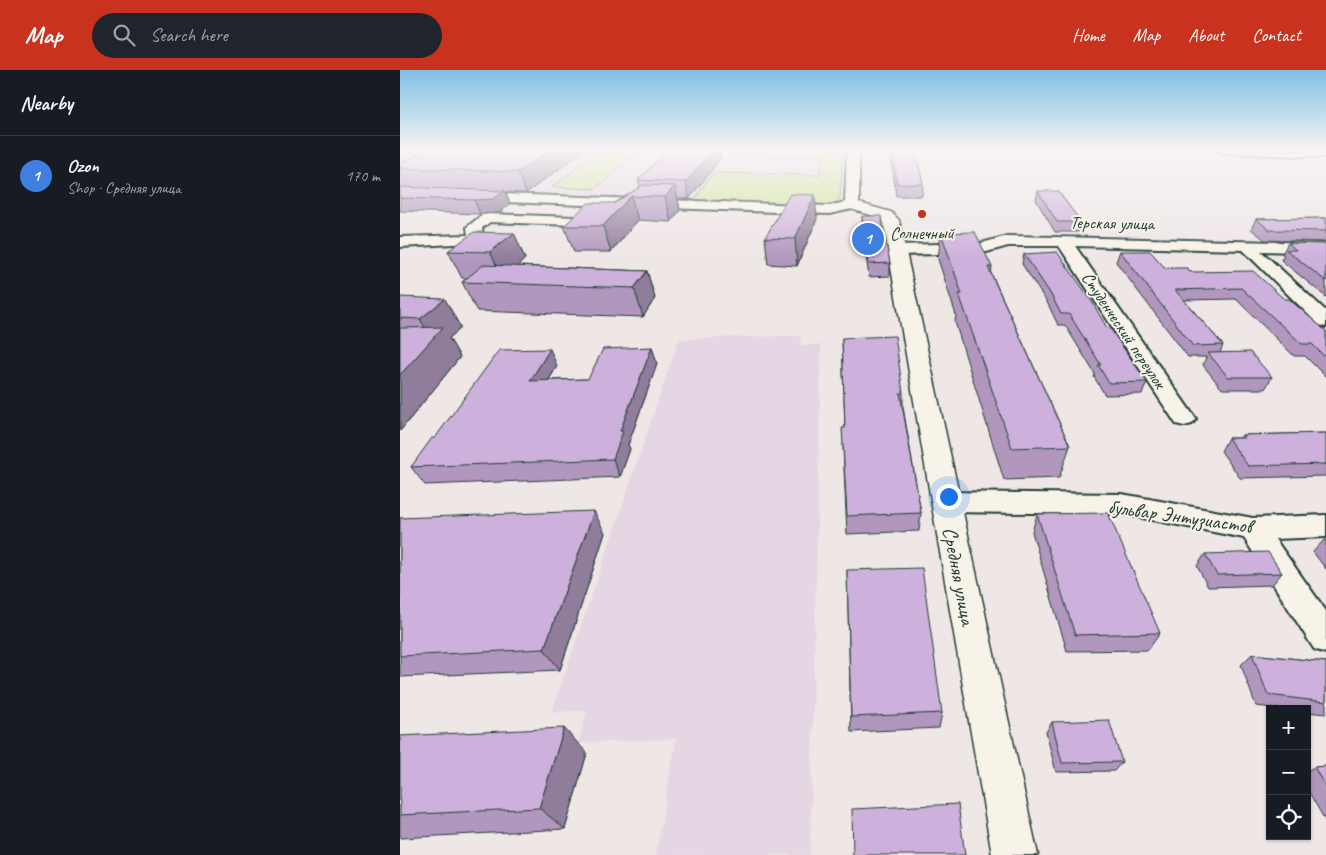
<!DOCTYPE html>
<meta charset="utf-8">
<style>
:root{--surface:#171b24;--page:#20242c;--text:#f1f3f6;--muted:#9ea1a6;--line:#363941;--accent:#c8321e}
body{margin:0;font-family:Caveat,sans-serif;background:var(--page);color:var(--text)}
.controls{position:absolute;right:15px;bottom:15px;display:grid;overflow:hidden;border-radius:0px;box-shadow:0 1px 4px #0004}
.controls button{width:45px;height:45px;display:grid;place-items:center;padding:0;border:0;border-bottom:1px solid var(--line);background:var(--surface);color:var(--text);font:25px sans-serif}
.you{position:absolute;left:548px;top:426px;width:18px;height:18px;margin:-12px;border:4px solid #fff;border-radius:50%;background:#1a73e8;box-shadow:0 0 0 8px #1a73e833}
.badge{display:grid;place-items:center;width:32px;height:32px;border-radius:50%;background:var(--accent);color:#fff;font-size:16px;font-weight:700}
.pin{position:absolute;translate:-50% -50%;border:2px solid #fff;box-shadow:0 1px 5px #0006}
.list{margin:0;padding:0;list-style:none}
h2{display:flex;justify-content:space-between;align-items:center;height:65px;margin:0;padding:0 20px;font-size:21px}
h2 small{font-size:16px;font-weight:400;color:var(--muted)}
.list li{display:grid;grid-template-columns:32px 1fr auto;gap:15px;align-items:center;box-sizing:border-box;height:80px;padding:0 20px;border-top:1px solid var(--line)}
.list b{display:block;font-size:19px;white-space:nowrap}
.list p{margin:0;font-size:16px;white-space:nowrap;color:var(--muted)}
.list em{font-size:16px;font-style:normal;color:var(--muted)}
.icon{flex:none;width:28px;height:28px;fill:none;stroke:currentColor;stroke-width:2;stroke-linecap:round;stroke-linejoin:round}
.map{position:relative;flex:none;width:926px;height:785px;overflow:hidden}
header{display:flex;align-items:center;gap:30px;box-sizing:border-box;height:70px;padding:0 25px;background:var(--accent);color:#fff}
header strong{font-size:24px}
nav{display:flex;gap:28px;margin-inline-start:auto;font-size:18px}
.search{width:350px;height:45px;background:var(--page);display:flex;align-items:center;gap:12px;box-sizing:border-box;padding:0 18px;border-radius:28px;color:var(--muted);font-size:19px}
main{display:flex}
aside{flex:1;background:var(--surface)}
.map>svg:first-child{display:block}
.built{fill:#e5d6e3}
.green{fill:#cee49a;stroke:#769067}
.lines{fill:none;stroke-linecap:round;stroke-linejoin:round}
.street-casing{stroke:#1f3d34;stroke-width:4}
.secondary-casing{stroke:#1f3d34;stroke-width:3}
.street{fill:#f7f3e8;fill-rule:evenodd}
.secondary{fill:#f7f3e8;fill-rule:evenodd}
.wall{fill:#b197be;stroke:#1f3d34}
.shaded-wall{fill:#907b9b;stroke:#1f3d34}
.building{fill:#ceb0dd;stroke:#1f3d34}
.poi-dot{fill:#c8321e;stroke:#f7f3e8;stroke-width:2}
.labels{text-anchor:middle;dominant-baseline:central;stroke-width:4;stroke-linejoin:round;paint-order:stroke}
.far-street-label{font-size:18px;fill:#1f3d34;stroke:#f7f3e8}
.far-poi-label{font-size:18px;fill:#1f3d34;stroke:#f7f3e8}
.street-label{font-size:21px;fill:#1f3d34;stroke:#f7f3e8}
</style>
<header>
<strong>Map</strong>
<div class="search"><svg class="icon" aria-label="search" viewBox="0 0 24 24"><circle cx="10" cy="10" r="6"/><path d="M15 15l6 6"/></svg>Search here</div>
<nav><a>Home</a><a>Map</a><a>About</a><a>Contact</a></nav>
</header>
<main>
<aside>
<h2>Nearby<small></small></h2>
<ul class="list">
<li><span class="badge" style="background:#3f7fe0">1</span><div><b>Ozon</b><p>Shop · Средняя улица</p></div><em>170 m</em></li>
</ul>
</aside>
<div class="map">
<svg width="926" height="785" viewBox="0 0 926 785">
<rect width="100%" height="100%" fill="#efe6e6"/>
<filter id="ink" filterUnits="userSpaceOnUse"><feTurbulence type="fractalNoise" baseFrequency=".02" numOctaves="2"/><feDisplacementMap in="SourceGraphic" scale="10" xChannelSelector="R" yChannelSelector="G"/><feConvolveMatrix kernelMatrix="1 2 1 2 8 2 1 2 1" color-interpolation-filters="sRGB"/></filter>
<g filter="url(#ink)">
<!-- built -->
<g class="built">
<polygon points="59,80 443,80 440,129 428,137 0,120 0,110"/>
<polygon points="381,266 400,266 401,275 421,275 410,785 256,785 276,669 178,673 187,641 152,642 279,269"/>
</g>
<!-- green -->
<g class="green">
<polygon points="201,80 239,80 195,119 152,117"/>
<polygon points="334,80 443,80 440,129 428,137 293,132 312,103 419,105 424,86 330,85"/>
</g>
<g class="lines">
<!-- street casing -->
<g class="street-casing">
<g id="street">
<polygon points="447,80 459,80 459,135 457,138 429,144 75,131 68,127 75,123 429,136 445,132"/>
<polygon points="817,80 926,81 926,87 822,83"/>
<polygon points="87,144 204,148 209,149 211,152 209,155 204,156 90,152 82,158 83,168 81,171 72,173 0,177 0,167 68,165 67,157 82,145"/>
<polygon points="607,166 926,173 926,183 861,181 926,241 926,257 919,255 843,180 675,176 796,349 792,354 784,356 776,354 659,176 608,176 583,183 497,185 492,183 489,180 492,177 497,175 582,173"/>
<polygon points="545,422 722,424 853,448 926,445 926,467 875,469 926,541 926,583 914,579 844,468 722,444 545,442 536,439 532,432 536,425"/>
</g>
</g>
<!-- secondary casing -->
<g class="secondary-casing">
<polygon id="secondary" points="452,131 491,142 499,150 638,785 592,785 483,151 481,148 447,138 445,135 447,132"/>
</g>
<!-- street -->
<use href="#street" class="street"/>
<!-- secondary -->
<use href="#secondary" class="secondary"/>
</g>
<!-- wall -->
<g class="wall">
<polygon points="27,80 185,80 126,123 105,122 110,134 99,143 80,144 0,141 0,117 2,117 0,112 0,93"/>
<polygon points="268,80 320,80 321,88 289,129 278,128 280,140 271,152 238,150 211,182 174,182 164,156 215,133 240,117 238,110"/>
<polygon points="491,80 515,80 523,114 522,126 496,126 491,88"/>
<polygon points="638,121 681,152 678,162 655,162 636,130"/>
<polygon points="462,146 490,193 490,206 469,207 462,158"/>
<polygon points="926,148 926,172 865,170 851,159 856,149"/>
<polygon points="417,149 397,196 368,194 365,168"/>
<polygon points="114,163 125,189 117,196 247,201 255,228 243,247 77,241 62,212 67,208 62,208 48,181"/>
<polygon points="541,163 592,197 591,203 670,376 659,408 604,410 555,252 556,245 538,189"/>
<polygon points="888,173 926,174 926,227 881,190 884,185 882,184"/>
<polygon points="720,181 765,198 790,202 884,229 926,261 926,307 905,286 894,286 836,229 784,230 823,275 820,283 872,307 865,319 822,319 803,295 806,287 788,287 716,192"/>
<polygon points="624,184 707,258 747,312 742,324 705,325 694,307 695,304 665,255 658,255 648,234 622,194"/>
<polygon points="0,227 61,258 49,268 60,287 0,361"/>
<polygon points="442,268 503,323 503,337 521,443 519,461 447,464 443,376 445,358"/>
<polygon points="252,277 257,294 228,375 230,379 220,407 25,415 11,397 35,368 157,296 149,310 188,309"/>
<polygon points="926,363 926,406 840,408 821,381 828,368 840,368 842,365"/>
<polygon points="637,444 760,563 748,580 667,581 632,462"/>
<polygon points="0,448 205,463 160,600 0,607"/>
<polygon points="924,470 926,470 926,499 913,482"/>
<polygon points="805,484 882,503 872,515 808,517 797,496"/>
<polygon points="447,500 542,643 539,658 451,662"/>
<polygon points="852,584 926,592 926,644 907,642 907,639 882,639 856,636 841,595"/>
<polygon points="652,652 722,692 714,701 656,702 646,662"/>
<polygon points="0,666 187,683 165,759 0,768"/>
<polygon points="926,696 926,752 907,719 907,701 914,697"/>
</g>
<!-- shaded-wall -->
<g class="shaded-wall">
<polygon points="151,80 185,80 126,123 118,102"/>
<polygon points="313,80 320,80 321,88 289,129 286,112"/>
<polygon points="275,116 280,140 271,152 265,127"/>
<polygon points="105,121 110,134 99,143 80,144 74,130"/>
<polygon points="415,125 417,149 397,196 395,169"/>
<polygon points="231,126 238,150 211,182 203,156"/>
<polygon points="114,163 125,189 103,209 90,182"/>
<polygon points="247,201 255,228 243,247 234,218"/>
<polygon points="45,229 61,258 49,268 60,287 0,361 0,305 32,269 20,249"/>
<polygon points="252,277 257,294 228,375 230,379 220,407 213,389 220,361"/>
<polygon points="150,279 157,296 138,328 130,311"/>
<polygon points="194,441 205,463 160,600 144,579"/>
<polygon points="164,658 187,683 165,759 139,738"/>
</g>
<!-- building -->
<g class="building">
<polygon points="27,80 151,80 118,102 0,98 0,93"/>
<polygon points="268,80 313,80 286,112 238,110"/>
<polygon points="492,80 515,80 523,114 497,114"/>
<polygon points="243,115 275,116 265,127 231,126 203,156 164,156 188,133 215,133"/>
<polygon points="0,117 105,121 93,129 74,130 0,128"/>
<polygon points="638,121 658,121 681,152 657,152"/>
<polygon points="390,124 415,125 395,169 365,168"/>
<polygon points="462,146 481,146 490,193 469,194"/>
<polygon points="926,148 926,161 870,160 856,149"/>
<polygon points="74,162 114,163 90,182 48,181"/>
<polygon points="575,162 592,197 588,197 670,376 612,378 559,224 562,224 541,163"/>
<polygon points="888,173 926,174 926,211 886,180 896,180"/>
<polygon points="720,181 750,181 765,198 787,198 790,202 853,201 884,229 889,229 926,261 926,288 912,274 902,274 841,218 775,220 823,275 793,276"/>
<polygon points="657,182 691,230 707,258 709,257 747,312 709,313 698,295 701,295 669,244 661,244 650,223 624,184"/>
<polygon points="83,195 247,201 234,218 62,212"/>
<polygon points="0,227 45,229 20,249 0,248"/>
<polygon points="43,257 0,305 0,259 1,258"/>
<polygon points="495,266 503,323 500,323 521,443 447,446 442,358 445,358 442,268"/>
<polygon points="252,277 220,361 223,361 213,389 11,397 32,368 35,368 99,280 150,279 130,311 188,309 203,279"/>
<polygon points="850,282 872,307 828,307 808,283"/>
<polygon points="926,363 926,394 848,396 828,368 845,368 842,365"/>
<polygon points="194,441 144,579 0,586 0,448"/>
<polygon points="708,443 760,563 675,565 637,444"/>
<polygon points="868,482 882,503 817,505 805,484"/>
<polygon points="522,498 542,643 451,647 447,500"/>
<polygon points="852,584 926,592 926,632 868,625"/>
<polygon points="709,650 722,692 662,693 652,652"/>
<polygon points="164,658 139,738 0,745 0,666"/>
<polygon points="926,696 926,718 914,697"/>
<polygon points="558,734 565,785 453,785 452,739"/>
</g>
</g>
<!-- sky -->
<linearGradient id="sky" x2="0" y2="1"><stop stop-color="#7fc0e3"/><stop offset="0.42" stop-color="#f8f4f4"/><stop offset="1" stop-color="#f8f4f4" stop-opacity="0"/></linearGradient>
<rect width="926" height="190" fill="url(#sky)"/>
<!-- markers -->
<circle class="poi-dot" cx="522" cy="144" r="5"/>
<g class="labels">
<!-- far-street labels -->
<g class="far-street-label">
<text transform="translate(712 153) rotate(1)">Терская улица</text>
<text transform="translate(724 260) rotate(56)">Студенческий переулок</text>
</g>
<!-- far-poi labels -->
<g class="far-poi-label">
<text x="522" y="163">Солнечный</text>
</g>
<!-- street labels -->
<g class="street-label">
<text transform="translate(780 446) rotate(8)">бульвар Энтузиастов</text>
<text transform="translate(559 506) rotate(79)">Средняя улица</text>
</g>
</g>
</svg>
<div class="controls">
<button>+</button>
<button>−</button>
<button><svg class="icon" aria-label="locate" viewBox="0 0 24 24"><circle cx="12" cy="12" r="6"/><path d="M12 2v4M12 18v4M2 12h4M18 12h4"/></svg></button>
</div>
<div class="you"></div>
<div class="pin badge" style="left:468px;top:169px;background:#3f7fe0">1</div>
</div>
</main>
